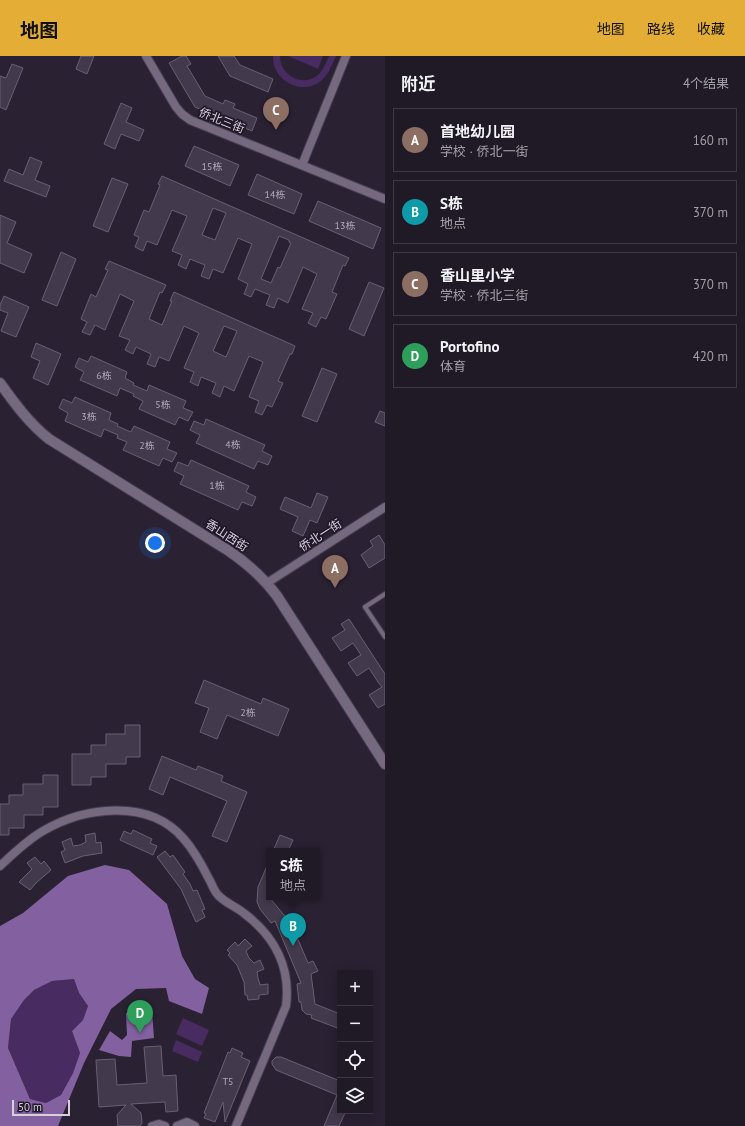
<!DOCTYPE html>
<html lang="zh">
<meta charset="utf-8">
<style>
:root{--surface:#201926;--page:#28222e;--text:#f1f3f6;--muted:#a2a0a7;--line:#3d3843;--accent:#e4ad35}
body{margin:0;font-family:"PT Sans","Noto Sans SC",sans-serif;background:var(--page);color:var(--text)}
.controls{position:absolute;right:12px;bottom:12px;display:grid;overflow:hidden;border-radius:0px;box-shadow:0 2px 10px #0003}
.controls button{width:36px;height:36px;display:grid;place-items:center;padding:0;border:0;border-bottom:1px solid var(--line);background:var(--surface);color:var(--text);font:20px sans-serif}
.scale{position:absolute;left:12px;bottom:10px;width:58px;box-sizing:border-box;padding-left:4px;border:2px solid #d6d0dd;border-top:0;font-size:11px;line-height:14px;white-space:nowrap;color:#d6d0dd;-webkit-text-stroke:3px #211829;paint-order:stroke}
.you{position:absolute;left:155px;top:487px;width:14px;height:14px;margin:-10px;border:3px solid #fff;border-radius:50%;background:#1a73e8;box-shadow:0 0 0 6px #1a73e833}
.badge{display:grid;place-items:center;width:26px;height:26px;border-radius:50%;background:var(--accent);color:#fff;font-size:13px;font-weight:700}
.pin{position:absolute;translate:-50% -33px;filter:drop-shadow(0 1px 2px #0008)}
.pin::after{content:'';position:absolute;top:21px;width:14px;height:12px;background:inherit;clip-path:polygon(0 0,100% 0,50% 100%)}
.popup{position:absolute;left:266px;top:792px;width:54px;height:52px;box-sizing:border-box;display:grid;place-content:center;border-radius:0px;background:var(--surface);filter:drop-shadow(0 1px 3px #0005);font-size:13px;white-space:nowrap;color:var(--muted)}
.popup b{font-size:15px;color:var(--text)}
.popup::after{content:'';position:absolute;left:50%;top:100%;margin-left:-8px;border:8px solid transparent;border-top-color:var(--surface)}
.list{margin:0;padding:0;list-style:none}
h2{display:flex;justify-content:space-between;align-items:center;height:52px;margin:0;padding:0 16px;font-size:17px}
h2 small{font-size:13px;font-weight:400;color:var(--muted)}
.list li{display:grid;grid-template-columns:26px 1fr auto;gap:12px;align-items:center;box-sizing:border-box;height:64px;margin:0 8px 8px;padding:0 8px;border:1px solid var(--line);border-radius:0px}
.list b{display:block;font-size:15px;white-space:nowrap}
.list p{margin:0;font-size:13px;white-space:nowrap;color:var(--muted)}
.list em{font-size:13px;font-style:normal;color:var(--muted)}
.icon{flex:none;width:22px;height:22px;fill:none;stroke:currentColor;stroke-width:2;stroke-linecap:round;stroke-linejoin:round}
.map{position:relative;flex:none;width:385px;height:1070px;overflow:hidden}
header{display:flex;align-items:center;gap:24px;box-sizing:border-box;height:56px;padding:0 20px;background:var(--accent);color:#111}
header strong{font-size:19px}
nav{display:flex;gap:22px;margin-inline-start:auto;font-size:14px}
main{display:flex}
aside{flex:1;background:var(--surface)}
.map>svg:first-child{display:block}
.green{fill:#482b60}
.water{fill:#8361a1;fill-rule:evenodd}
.building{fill:#43394c;stroke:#6a5f74;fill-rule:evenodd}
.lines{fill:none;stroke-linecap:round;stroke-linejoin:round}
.lane-casing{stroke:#463d4d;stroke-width:6}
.street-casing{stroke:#463d4d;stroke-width:10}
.secondary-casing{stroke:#463d4d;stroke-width:12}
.lane{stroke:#74697f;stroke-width:4}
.street{stroke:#74697f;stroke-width:8}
.secondary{stroke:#74697f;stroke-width:10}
.labels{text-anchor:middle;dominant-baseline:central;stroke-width:3.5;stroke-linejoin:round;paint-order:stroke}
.number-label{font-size:10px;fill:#b1aab9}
.street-label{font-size:12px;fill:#d6d0dd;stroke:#211829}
</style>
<header>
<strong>地图</strong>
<nav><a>地图</a><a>路线</a><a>收藏</a></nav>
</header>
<main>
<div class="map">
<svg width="385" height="1070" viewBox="0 0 385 1070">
<rect width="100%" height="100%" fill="#2a2133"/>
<!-- green -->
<g class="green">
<path d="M273,0H280C280,19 302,32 318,19C323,14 326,7 329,0H336C332,8 329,18 322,24C303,41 272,25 273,0Z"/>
<polygon points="288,0 323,0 318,13"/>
<polygon points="74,923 79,937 88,950 83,964 72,975 80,997 73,1017 61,1039 46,1047 30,1043 8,992 11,963 24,944 34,934 52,925"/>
<polygon points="183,962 209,974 202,990 176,978"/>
<polygon points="176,984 202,996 198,1006 172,995"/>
</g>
<!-- water -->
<g class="water">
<path d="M105,809L129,814L167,848L182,900L195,923L209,932L202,958L169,945L166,932L136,933L111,953L84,1007L58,1070H0V870L23,857L68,820ZM74,923L79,937L88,950L83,964L72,975L80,997L73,1017L61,1039L46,1047L30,1043L8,992L11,963L24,944L34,934L52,925Z"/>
<polygon points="152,954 154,982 132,985 131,1001 119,1000 99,994 110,975 122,984 127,979 126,957"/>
</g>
<!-- building -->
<g class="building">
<polygon points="81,0 94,0 87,18 76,13"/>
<polygon points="182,0 186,0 191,8 187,10 205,40 223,48 225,44 235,48 233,52 257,62 252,75 195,51 169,7"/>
<polygon points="218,0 234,0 240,9 273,23 268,36 230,20"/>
<polygon points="12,8 23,12 6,54 0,51 0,20 6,22"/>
<polygon points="121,47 132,52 126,66 144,74 139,85 121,78 115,93 104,88"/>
<polygon points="194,90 239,109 230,130 185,110"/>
<polygon points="30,101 42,106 35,124 50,130 46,141 4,125 9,113 23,119"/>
<polygon points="257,118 302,138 294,158 248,139"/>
<path d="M162,120L349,202L345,210L343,209L332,236L337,238L326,263L321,261L316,271L308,267L313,257L302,253L317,218L303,211L288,247L278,242L274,252L266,249L270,239L255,233L251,241L244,238L248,228L238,223L252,188L238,182L223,217L213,213L209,223L201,220L205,209L190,203L186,213L178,209L182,199L172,195L187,160L172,154L157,189L147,185L143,195L135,191L139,181L134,179L144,154L149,156L160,129L158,128ZM213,152L226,157L215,184L202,179ZM279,180L289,184V186L291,187L280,212L278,211L271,227L261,223Z"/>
<polygon points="112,122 128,128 108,176 93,170"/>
<polygon points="318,145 381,172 373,193 309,165"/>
<polygon points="0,159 16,166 7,187 32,198 24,217 0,207"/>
<polygon points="61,196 76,203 57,250 42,244"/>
<path d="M109,205L166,229L162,237L160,236L149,263L162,269L172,245H170L174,236L295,290L292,298H290L278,325L283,327L272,351L267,349L262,359L255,356L259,345L249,341L263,306L249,300L234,335L224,330L220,341L212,337L216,327L201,321L198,330L190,326L194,316L184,312L199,277L184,270L169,305L159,301L155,311L147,308L151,298L136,291L133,298L125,294L130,284L119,280L134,245L120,238L105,274L95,269L90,279L82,276L87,266L81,263L91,238L96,241L108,214L105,213ZM224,270L237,275L226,301L213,295Z"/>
<polygon points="369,226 384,232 364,280 349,273"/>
<polygon points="4,240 29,251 16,281 1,275 8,257 0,254 0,249"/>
<polygon points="36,287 61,298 48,329 33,322 40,305 31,301"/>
<polygon points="91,300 127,316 125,322 134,327 133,329 147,335 149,329 186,345 183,352 193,356 188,365 179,361 175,369 139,353 143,345 133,340 134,338 120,332 117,340 80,324 84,316 75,311 79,302 88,306"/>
<polygon points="322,312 337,318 317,366 302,360"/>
<polygon points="75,341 111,357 109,364 118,368 117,370 131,376 134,370 170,386 167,393 177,397 172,406 163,402 159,410 123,394 127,386 117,382 118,379 104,373 101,381 65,365 68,357 59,352 63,343 72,347"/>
<polygon points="380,355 385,357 385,370 375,366"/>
<polygon points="206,363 265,389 262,395 272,400 268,409 258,405 254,413 196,387 200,379 190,374 194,365 204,369"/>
<polygon points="191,404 249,430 246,436 256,441 252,450 242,446 238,454 180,428 184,420 174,415 178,406 188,410"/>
<polygon points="317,437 328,441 317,467 310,464 303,480 292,475 298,461 280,453 285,441 311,452"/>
<polygon points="379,479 385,489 385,502 369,512 361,499 373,490 370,485"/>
<polygon points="349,563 385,618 385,648 378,652 369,639 382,631 378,626 369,612 357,620 348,607 361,599 353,587 341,595 332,582 345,574 341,568"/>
<polygon points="204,624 261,648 263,642 289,653 278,680 227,659 217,683 200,676 209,652 195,647"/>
<polygon points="125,669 140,669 140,701 126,701 126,708 106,708 106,721 91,721 91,729 72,729 72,698 91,698 91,689 106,689 106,678 125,678"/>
<polygon points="162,700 196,714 198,710 223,720 221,725 247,736 227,786 212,780 227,745 170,721 163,739 149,733"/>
<polygon points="43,719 58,719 58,751 43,751 43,759 24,759 24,772 9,772 9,779 0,779 0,748 9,748 9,739 23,739 23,728 43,728"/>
<polygon points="133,774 152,783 150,787 157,790 153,799 120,784 124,775 131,778"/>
<polygon points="95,777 96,787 101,786 102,797 83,800 65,807 61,796 65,794 62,786 71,782 73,790 80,789 86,786 85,779"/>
<polygon points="280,779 293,784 288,795 273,795"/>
<polygon points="165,795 170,801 173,799 185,816 183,818 190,828 193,835 197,834 205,853 202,854 205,861 196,866 181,833 157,801"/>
<polygon points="35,801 41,808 44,805 51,814 36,827 30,834 19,826 32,813 27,807"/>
<polygon points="269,805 269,841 288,864 295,861 299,872 294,874 308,907 313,905 318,915 311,918 315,948 340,958 340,973 311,962 312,959 306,958 302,954 301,946 299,946 297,928 301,927 275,865 271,867 260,853 257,846 258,831"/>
<polygon points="245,883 252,890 246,895 249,902 254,907 260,904 264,913 257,916 258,922 260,929 268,928 268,938 259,939 259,943 248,944 247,939 245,939 244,926 237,909 228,899 230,897 227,894 235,886 238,890"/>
<polygon points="161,990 163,1020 176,1019 178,1055 166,1056 165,1046 131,1048 141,1057 142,1067 140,1070 118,1070 117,1059 126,1049 99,1051 96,1004 115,1003 117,1029 147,1027 144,991"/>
<polygon points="232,992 243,997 241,1001 250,1005 225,1066 223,1046 215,1066 204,1062 206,1058 204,1057 228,996 230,997"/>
<polygon points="276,1001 281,1001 340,1025 340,1055 346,1055 339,1070 324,1070 337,1039 276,1014 272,1008 272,1005"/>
</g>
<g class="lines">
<!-- lane casing -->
<g class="lane-casing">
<polyline id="lane" points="385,538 365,551 385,581"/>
</g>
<!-- street casing -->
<g class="street-casing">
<g id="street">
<polyline points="146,0 176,51 182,58 190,64 385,143"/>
<polyline points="302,109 346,0"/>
<polyline points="267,527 385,451"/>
<path d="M0,810C13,798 27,784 43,775C84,751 148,742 183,782C194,794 202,809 209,823C212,828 214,835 218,839C225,847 237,851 245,858C275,881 291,912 286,950L236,1070"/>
<polyline points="152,1070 159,1068 165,1070"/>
<polyline points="177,1070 187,1066 195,1070"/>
</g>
</g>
<!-- secondary casing -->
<g class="secondary-casing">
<path id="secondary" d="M0,327C15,348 29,367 49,383L229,495C248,508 263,521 277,540L385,708"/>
</g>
<!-- lane -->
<use href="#lane" class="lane"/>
<!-- street -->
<use href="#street" class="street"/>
<!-- secondary -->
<use href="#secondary" class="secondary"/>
</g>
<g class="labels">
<!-- number labels -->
<g class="number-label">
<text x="212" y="110">15栋</text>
<text x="275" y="138">14栋</text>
<text x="345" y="169">13栋</text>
<text x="104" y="319">6栋</text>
<text x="163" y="348">5栋</text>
<text x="89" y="360">3栋</text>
<text x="233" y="388">4栋</text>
<text x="147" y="389">2栋</text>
<text x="217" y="429">1栋</text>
<text x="248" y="656">2栋</text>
<text x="228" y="1025">T5</text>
</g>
<!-- street labels -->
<g class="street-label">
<text transform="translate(222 64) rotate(22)">侨北三街</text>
<text transform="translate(227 479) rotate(33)">香山西街</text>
<text transform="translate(320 479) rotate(-33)">侨北一街</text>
</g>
</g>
</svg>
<div class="controls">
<button>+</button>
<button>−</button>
<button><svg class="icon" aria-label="locate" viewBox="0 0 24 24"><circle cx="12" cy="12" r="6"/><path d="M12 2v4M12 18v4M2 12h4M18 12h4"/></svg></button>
<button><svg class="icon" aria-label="layers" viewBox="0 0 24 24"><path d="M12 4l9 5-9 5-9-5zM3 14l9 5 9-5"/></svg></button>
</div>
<div class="scale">50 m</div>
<div class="you"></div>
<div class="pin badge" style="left:335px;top:532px;background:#8d6e63">A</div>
<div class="pin badge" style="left:293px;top:890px;background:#0f9aa8">B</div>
<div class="popup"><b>S栋</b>地点</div>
<div class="pin badge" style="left:276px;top:74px;background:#8d6e63">C</div>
<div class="pin badge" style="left:140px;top:977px;background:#2e9e5b">D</div>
</div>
<aside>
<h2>附近<small>4个结果</small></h2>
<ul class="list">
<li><span class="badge" style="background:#8d6e63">A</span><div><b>首地幼儿园</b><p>学校 · 侨北一街</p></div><em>160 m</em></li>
<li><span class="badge" style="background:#0f9aa8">B</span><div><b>S栋</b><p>地点</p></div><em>370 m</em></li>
<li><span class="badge" style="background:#8d6e63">C</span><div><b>香山里小学</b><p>学校 · 侨北三街</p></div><em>370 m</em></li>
<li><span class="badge" style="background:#2e9e5b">D</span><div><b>Portofino</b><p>体育</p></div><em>420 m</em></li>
</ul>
</aside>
</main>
